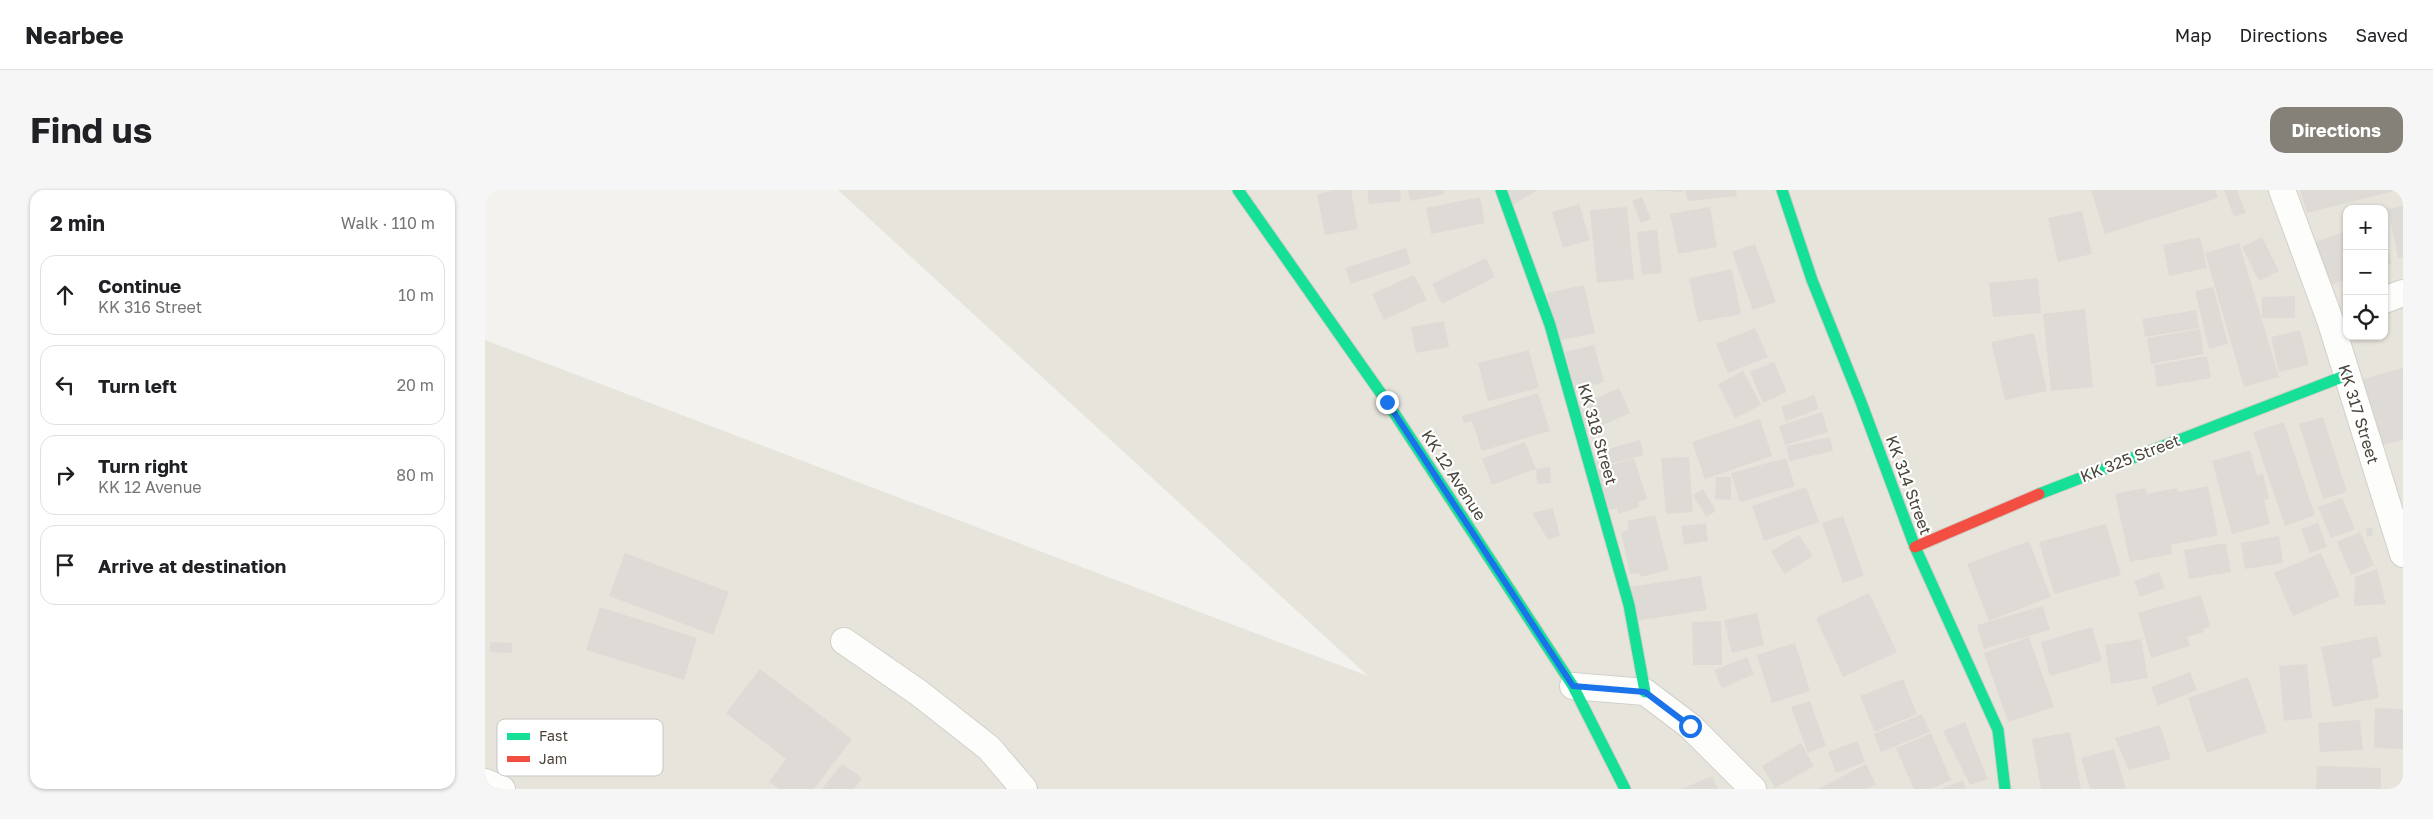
<!DOCTYPE html>
<meta charset="utf-8">
<style>
:root{--surface:#fff;--page:#f6f6f6;--text:#202124;--muted:#757577;--line:#e0e0e0;--accent:#868178}
body{margin:0;font-family:"Golos Text",sans-serif;background:var(--page);color:var(--text)}
.controls{position:absolute;right:15px;top:15px;display:grid;overflow:hidden;border-radius:10px;box-shadow:0 1px 4px #0004}
.controls button{width:45px;height:45px;display:grid;place-items:center;padding:0;border:0;border-bottom:1px solid var(--line);background:var(--surface);color:var(--text);font:25px sans-serif}
.stop{position:absolute;width:15px;height:15px;margin:-11px;border:4px solid #1a73e8;border-radius:50%;background:#fff}
.stop.end{background:#1a73e8;border-color:#fff;box-shadow:0 1px 5px #0008}
.list{margin:0;padding:0;list-style:none}
h2{display:flex;justify-content:space-between;align-items:center;height:65px;margin:0;padding:0 20px;font-size:21px}
h2 small{font-size:16px;font-weight:400;color:var(--muted)}
.list li{display:grid;grid-template-columns:32px 1fr auto;gap:15px;align-items:center;box-sizing:border-box;height:80px;margin:0 10px 10px;padding:0 10px;border:1px solid var(--line);border-radius:15px}
.list b{display:block;font-size:19px;white-space:nowrap}
.list p{margin:0;font-size:16px;white-space:nowrap;color:var(--muted)}
.list em{font-size:16px;font-style:normal;color:var(--muted)}
.icon{flex:none;width:28px;height:28px;fill:none;stroke:currentColor;stroke-width:2;stroke-linecap:round;stroke-linejoin:round}
.map{position:relative;flex:none;width:1918px;height:599px;overflow:hidden;border-radius:15px}
header{display:flex;align-items:center;gap:30px;box-sizing:border-box;height:70px;padding:0 25px;background:var(--surface);border-bottom:1px solid var(--line)}
header strong{font-size:24px}
nav{display:flex;gap:28px;margin-inline-start:auto;font-size:18px}
.intro{display:flex;align-items:center;justify-content:space-between;box-sizing:border-box;height:120px;padding:0 30px}
h1{margin:0;font-size:35px}
.button{padding:12px 22px;border-radius:15px;background:var(--accent);color:#fff;font-size:18px;font-weight:700}
main{display:flex;gap:30px;padding:0 30px}
aside{flex:1;background:var(--surface);border-radius:15px;box-shadow:0 1px 4px #0004}
.map>svg:first-child{display:block}
.residential{fill:#e7e4dc;fill-rule:evenodd}
.building{fill:#dedbd6}
.lines{fill:none;stroke-linecap:round;stroke-linejoin:round}
.street-casing{stroke:#d2d0cb;stroke-width:28}
.fast-casing{stroke:#d3cfc5;stroke-width:13}
.jam-casing{stroke:#d3cfc5;stroke-width:13}
.street{stroke:#fdfdfc;stroke-width:26}
.fast{stroke:#16e098;stroke-width:11}
.jam{stroke:#f24e42;stroke-width:11}
.route{stroke:#1a73e8;stroke-width:6}
.labels{text-anchor:middle;dominant-baseline:central;stroke-width:4.5;stroke-linejoin:round;paint-order:stroke}
.street-label{font-size:16px;fill:#4b4439;stroke:#fff}
.key{fill:#fff;stroke:#c9c7c4;stroke-width:1}
.key-label{font-size:14px;fill:#4b4439}
</style>
<header>
<strong>Nearbee</strong>
<nav><a>Map</a><a>Directions</a><a>Saved</a></nav>
</header>
<div class="intro"><h1>Find us</h1><a class="button">Directions</a></div>
<main>
<aside>
<h2>2 min<small>Walk · 110 m</small></h2>
<ul class="list">
<li><svg class="icon" aria-label="ahead" viewBox="0 0 24 24"><path d="M12 20V5M6 11l6-6 6 6"/></svg><div><b>Continue</b><p>KK 316 Street</p></div><em>10 m</em></li>
<li><svg class="icon" aria-label="left" viewBox="0 0 24 24"><path d="M17 20v-9H6M10 6l-5 5 5 5"/></svg><div><b>Turn left</b></div><em>20 m</em></li>
<li><svg class="icon" aria-label="right" viewBox="0 0 24 24"><path d="M7 20v-9h11M14 6l5 5-5 5"/></svg><div><b>Turn right</b><p>KK 12 Avenue</p></div><em>80 m</em></li>
<li><svg class="icon" aria-label="arrive" viewBox="0 0 24 24"><path d="M6 21V4h12l-3 4 3 4H6"/></svg><div><b>Arrive at destination</b></div></li>
</ul>
</aside>
<div class="map">
<svg width="1918" height="599" viewBox="0 0 1918 599">
<rect width="100%" height="100%" fill="#f4f2ee"/>
<!-- residential -->
<path class="residential" d="M353,0H1918V599H0V150L883,486ZM1862,19H1899V146H1862Z"/>
<!-- building -->
<g class="building">
<polygon points="850,0 866,0 873,39 840,45 832,4"/>
<polygon points="882,0 915,0 916,11 884,14"/>
<polygon points="923,0 959,0 959,4 925,11"/>
<polygon points="1016,0 1053,0 1026,16"/>
<polygon points="1163,0 1197,0 1197,2"/>
<polygon points="1200,0 1251,0 1252,6 1203,11"/>
<polygon points="1606,0 1730,0 1733,8 1620,44"/>
<polygon points="1739,0 1752,0 1761,23 1749,27"/>
<polygon points="1815,0 1909,0 1909,1 1822,23"/>
<polygon points="995,7 1000,33 946,44 941,18"/>
<polygon points="1157,7 1166,29 1156,33 1147,11"/>
<polygon points="1094,14 1105,50 1078,58 1067,22"/>
<polygon points="1918,16 1918,67 1913,68 1903,19"/>
<polygon points="1142,17 1149,89 1112,93 1105,20"/>
<polygon points="1225,17 1232,57 1193,64 1185,24"/>
<polygon points="1597,21 1607,64 1573,72 1563,28"/>
<polygon points="1172,40 1177,83 1157,85 1152,42"/>
<polygon points="1862,41 1862,89 1838,98 1822,55"/>
<polygon points="1715,47 1722,78 1684,86 1678,55"/>
<polygon points="1777,47 1794,81 1774,91 1757,57"/>
<polygon points="1899,51 1907,73 1899,76"/>
<polygon points="1754,53 1794,187 1759,197 1720,63"/>
<polygon points="1270,54 1291,112 1268,120 1247,62"/>
<polygon points="921,58 926,74 866,94 860,78"/>
<polygon points="1001,68 1010,87 957,114 947,94"/>
<polygon points="1247,79 1256,124 1213,132 1204,88"/>
<polygon points="929,85 942,110 899,130 887,104"/>
<polygon points="1553,88 1556,123 1508,127 1504,93"/>
<polygon points="1099,95 1110,143 1073,151 1062,103"/>
<polygon points="1728,97 1743,154 1724,159 1710,101"/>
<polygon points="1810,106 1810,128 1777,128 1777,107"/>
<polygon points="1600,119 1608,197 1566,201 1558,124"/>
<polygon points="1711,120 1714,138 1660,147 1657,129"/>
<polygon points="959,131 964,157 931,163 926,137"/>
<polygon points="1270,138 1283,167 1243,183 1231,154"/>
<polygon points="1715,139 1719,164 1666,174 1662,148"/>
<polygon points="1815,140 1824,175 1794,182 1786,147"/>
<polygon points="1549,143 1562,201 1520,210 1506,152"/>
<polygon points="1109,155 1119,192 1090,200 1080,162"/>
<polygon points="1044,160 1054,198 1003,211 993,173"/>
<polygon points="1722,166 1726,188 1672,197 1669,175"/>
<polygon points="1289,172 1302,202 1278,213 1265,182"/>
<polygon points="1918,178 1918,250 1894,256 1875,190"/>
<polygon points="1258,181 1276,215 1250,228 1233,194"/>
<polygon points="1134,198 1145,223 1098,244 1087,219"/>
<polygon points="1053,203 1065,241 997,261 987,231 979,233 977,226"/>
<polygon points="1329,205 1334,219 1301,231 1296,217"/>
<polygon points="1337,222 1343,242 1300,255 1294,236"/>
<polygon points="1838,227 1862,302 1838,309 1814,234"/>
<polygon points="1275,229 1287,266 1220,289 1207,252"/>
<polygon points="1799,232 1830,325 1800,336 1768,242"/>
<polygon points="1345,247 1348,261 1304,271 1301,256"/>
<polygon points="1155,250 1159,265 1109,278 1105,264"/>
<polygon points="1040,252 1051,279 1065,277 1066,293 1052,294 1051,279 1007,295 997,269"/>
<polygon points="1765,260 1772,285 1778,284 1784,309 1779,310 1785,334 1747,344 1727,271"/>
<polygon points="1204,267 1208,322 1181,324 1176,268"/>
<polygon points="1149,268 1162,309 1153,312 1154,317 1133,324 1132,318 1122,321 1109,280"/>
<polygon points="1301,268 1310,296 1255,312 1246,283"/>
<polygon points="1231,287 1246,287 1246,310 1230,309"/>
<polygon points="1723,296 1733,345 1686,355 1687,364 1645,372 1630,304 1660,298 1662,304 1692,298 1693,302"/>
<polygon points="1321,297 1334,332 1279,351 1267,316"/>
<polygon points="1218,299 1231,321 1221,327 1208,305"/>
<polygon points="1857,308 1870,339 1846,348 1833,317"/>
<polygon points="1068,318 1075,346 1063,350 1047,323"/>
<polygon points="1170,325 1184,380 1155,387 1154,383 1145,384 1136,342 1144,340 1142,331"/>
<polygon points="1358,326 1379,386 1358,393 1337,333"/>
<polygon points="1221,333 1223,351 1199,355 1196,336"/>
<polygon points="1833,333 1842,357 1825,363 1816,339"/>
<polygon points="1621,334 1636,385 1569,404 1554,352"/>
<polygon points="1881,338 1887,338 1888,346 1882,347"/>
<polygon points="1875,342 1889,375 1866,385 1852,352"/>
<polygon points="1314,345 1328,366 1299,384 1286,361"/>
<polygon points="1794,346 1798,373 1760,379 1756,353"/>
<polygon points="1544,351 1566,407 1504,431 1482,374"/>
<polygon points="1741,353 1746,382 1704,389 1699,360"/>
<polygon points="140,363 244,402 228,445 124,406"/>
<polygon points="1836,363 1855,406 1808,426 1789,383"/>
<polygon points="1892,379 1901,414 1869,416 1870,387"/>
<polygon points="1674,382 1680,398 1655,407 1649,391"/>
<polygon points="1216,386 1222,420 1150,431 1144,397"/>
<polygon points="1384,403 1412,462 1358,487 1331,428"/>
<polygon points="1716,405 1725,436 1718,439 1719,442 1702,447 1705,456 1666,468 1653,423"/>
<polygon points="1558,416 1565,440 1499,459 1492,435"/>
<polygon points="115,417 212,448 199,490 101,460"/>
<polygon points="1272,423 1279,455 1247,463 1239,430"/>
<polygon points="1236,431 1237,475 1208,475 1207,432"/>
<polygon points="1607,437 1617,471 1565,486 1556,452"/>
<polygon points="1892,446 1897,467 1887,469 1894,508 1848,517 1836,457"/>
<polygon points="1544,447 1569,517 1523,532 1499,463"/>
<polygon points="1656,449 1663,488 1626,494 1620,455"/>
<polygon points="5,452 27,453 27,463 5,462"/>
<polygon points="1310,453 1325,501 1287,513 1272,465"/>
<polygon points="1262,467 1269,484 1237,498 1229,480"/>
<polygon points="1822,474 1827,528 1799,531 1794,476"/>
<polygon points="275,479 367,549 329,599 294,599 284,592 301,569 241,523"/>
<polygon points="1705,482 1712,500 1673,516 1666,497"/>
<polygon points="1763,487 1782,542 1722,563 1703,508"/>
<polygon points="1418,489 1432,524 1390,542 1375,506"/>
<polygon points="1325,511 1341,556 1323,563 1306,517"/>
<polygon points="1890,518 1918,519 1918,559 1889,558"/>
<polygon points="1437,524 1445,542 1396,562 1389,544"/>
<polygon points="1875,530 1878,560 1835,562 1833,533"/>
<polygon points="1480,532 1503,589 1485,595 1458,541"/>
<polygon points="1675,535 1686,569 1644,580 1630,548"/>
<polygon points="1585,542 1596,599 1556,599 1547,549"/>
<polygon points="1446,543 1466,590 1446,599 1429,599 1411,558"/>
<polygon points="1372,551 1380,572 1351,583 1343,562"/>
<polygon points="1316,553 1329,576 1290,598 1277,576"/>
<polygon points="1629,559 1641,599 1605,599 1596,568"/>
<polygon points="357,574 377,588 369,599 337,599"/>
<polygon points="1381,574 1391,594 1381,599 1333,599"/>
<polygon points="1832,576 1896,578 1896,599 1831,599"/>
<polygon points="1227,586 1233,599 1196,599"/>
<polygon points="1478,590 1481,599 1455,599"/>
</g>
<g class="lines">
<!-- street casing -->
<g class="street-casing">
<g id="street">
<polyline points="1797,0 1845,130 1918,364"/>
<polyline points="1899,110 1918,103"/>
<polyline points="359,451 434,503 504,558 539,599"/>
<polyline points="1088,496 1160,502 1205,536 1268,599"/>
<polyline points="0,592 17,599"/>
</g>
</g>
<!-- fast casing -->
<g class="fast-casing">
<g id="fast">
<polyline points="753,0 902,212 1088,496 1140,599"/>
<polyline points="1016,0 1065,135 1144,415 1160,502"/>
<polyline points="1297,0 1327,90 1376,212 1430,357 1513,540 1520,599"/>
<polyline points="1554,304 1862,185"/>
</g>
</g>
<!-- jam casing -->
<g class="jam-casing">
<polyline id="jam" points="1430,357 1554,304"/>
</g>
<!-- street -->
<use href="#street" class="street"/>
<!-- fast -->
<use href="#fast" class="fast"/>
<!-- jam -->
<use href="#jam" class="jam"/>
</g>
<g class="lines">
<!-- route -->
<polyline class="route" points="902,212 1088,496 1160,502 1205,536"/>
</g>
<g class="labels">
<!-- street labels -->
<g class="street-label">
<text transform="translate(1874 224) rotate(73)">KK 317 Street</text>
<text transform="translate(1113 244) rotate(74)">KK 318 Street</text>
<text transform="translate(1645 268) rotate(-21)">KK 325 Street</text>
<text transform="translate(969 285) rotate(57)">KK 12 Avenue</text>
<text transform="translate(1424 295) rotate(70)">KK 314 Street</text>
</g>
</g>
<!-- legend -->
<rect x="12" y="529" width="166" height="57" rx="8" class="key"/>
<rect x="22" y="543" width="23" height="7" fill="#16e098"/>
<rect x="22" y="566" width="23" height="6" fill="#f24e42"/>
<g class="key-label">
<text x="54" y="551">Fast</text>
<text x="54" y="574">Jam</text>
</g>
</svg>
<div class="controls">
<button>+</button>
<button>−</button>
<button><svg class="icon" aria-label="locate" viewBox="0 0 24 24"><circle cx="12" cy="12" r="6"/><path d="M12 2v4M12 18v4M2 12h4M18 12h4"/></svg></button>
</div>
<div class="stop" style="left:1205px;top:536px"></div>
<div class="stop end" style="left:902px;top:212px"></div>
</div>
</main>
